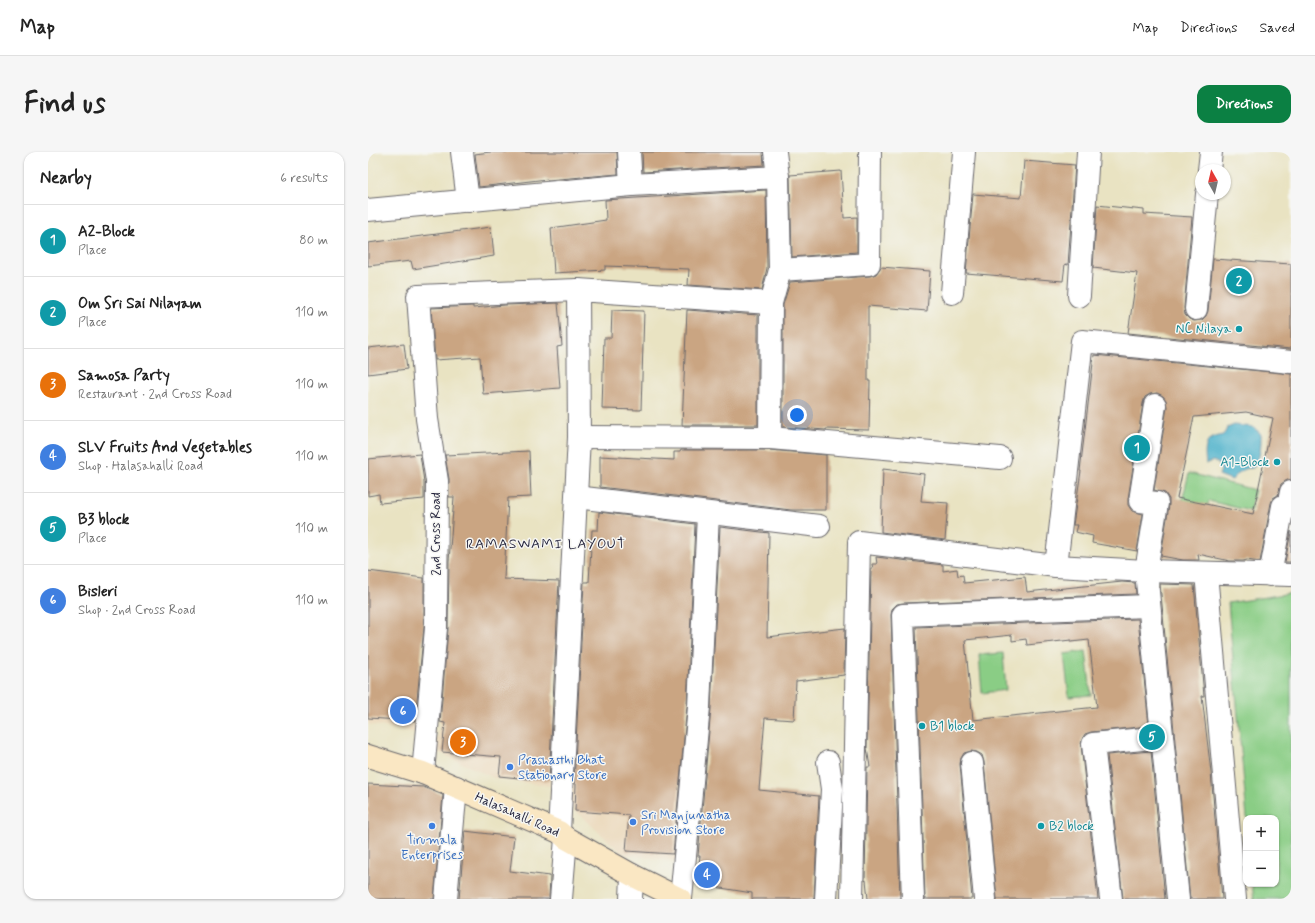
<!DOCTYPE html>
<meta charset="utf-8">
<style>
:root{--surface:#fff;--page:#f6f6f6;--text:#222;--muted:#767676;--line:#e0e0e0;--accent:#0b8043}
body{margin:0;font-family:Mynerve,sans-serif;background:var(--page);color:var(--text)}
.controls{position:absolute;right:12px;bottom:12px;display:grid;overflow:hidden;border-radius:8px;box-shadow:0 1px 3px #0004}
.controls button{width:36px;height:36px;display:grid;place-items:center;padding:0;border:0;border-bottom:1px solid var(--line);background:var(--surface);color:var(--text);font:20px sans-serif}
.compass{position:absolute;left:827px;top:12px;width:36px;height:36px;border-radius:50%;background:var(--surface);box-shadow:0 1px 3px #0004;rotate:352deg}
.you{position:absolute;left:429px;top:263px;width:14px;height:14px;margin:-10px;border:3px solid #fff;border-radius:50%;background:#1a73e8;box-shadow:0 0 0 6px #1a73e833}
.badge{display:grid;place-items:center;width:26px;height:26px;border-radius:50%;background:var(--accent);color:#fff;font-size:13px;font-weight:700}
.pin{position:absolute;translate:-50% -50%;border:2px solid #fff;box-shadow:0 1px 4px #0006}
.list{margin:0;padding:0;list-style:none}
h2{display:flex;justify-content:space-between;align-items:center;height:52px;margin:0;padding:0 16px;font-size:17px}
h2 small{font-size:13px;font-weight:400;color:var(--muted)}
.list li{display:grid;grid-template-columns:26px 1fr auto;gap:12px;align-items:center;box-sizing:border-box;height:72px;padding:0 16px;border-top:1px solid var(--line)}
.list b{display:block;font-size:15px;white-space:nowrap}
.list p{margin:0;font-size:13px;white-space:nowrap;color:var(--muted)}
.list em{font-size:13px;font-style:normal;color:var(--muted)}
.map{position:relative;flex:none;width:923px;height:747px;overflow:hidden;border-radius:12px}
header{display:flex;align-items:center;gap:24px;box-sizing:border-box;height:56px;padding:0 20px;background:var(--surface);border-bottom:1px solid var(--line)}
header strong{font-size:19px}
nav{display:flex;gap:22px;margin-inline-start:auto;font-size:14px}
.intro{display:flex;align-items:center;justify-content:space-between;box-sizing:border-box;height:96px;padding:0 24px}
h1{margin:0;font-size:28px}
.button{padding:10px 18px;border-radius:12px;background:var(--accent);color:#fff;font-size:14px;font-weight:700}
main{display:flex;gap:24px;padding:0 24px}
aside{flex:1;background:var(--surface);border-radius:12px;box-shadow:0 1px 3px #0004}
.map>svg:first-child{display:block}
.built{fill:#ebd8ba}
.green{fill:#8acd85;stroke:#567860}
.water{fill:#4bb1ca;stroke:#366a82}
.building{fill:#caa582;fill-rule:evenodd}
.lines{fill:none;stroke-linecap:round;stroke-linejoin:round}
.street-casing{stroke:#68666a;stroke-width:24}
.secondary-casing{stroke:#68666a;stroke-width:24}
.street{stroke:#fff;stroke-width:22}
.secondary{stroke:#fae7c3;stroke-width:22}
.culture-dot{fill:#0f9aa8;stroke:#f6f6f2;stroke-width:1.5}
.shop-dot{fill:#3f7fe0;stroke:#f6f6f2;stroke-width:1.5}
.labels{text-anchor:middle;dominant-baseline:central;stroke-width:3;stroke-linejoin:round;paint-order:stroke}
.culture-label{font-size:13px;fill:#0d838f;stroke:#f6f6f2;text-anchor:end}
.street-label{font-size:13px;fill:#22223b;stroke:#f6f6f2}
.shop-label{font-size:13px;fill:#366cbe;stroke:#f6f6f2;text-anchor:start}
.neighbourhood-label{font-size:14px;letter-spacing:1px;fill:#22223b;stroke:#f6f6f2}
</style>
<header>
<strong>Map</strong>
<nav><a>Map</a><a>Directions</a><a>Saved</a></nav>
</header>
<div class="intro"><h1>Find us</h1><a class="button">Directions</a></div>
<main>
<aside>
<h2>Nearby<small>6 results</small></h2>
<ul class="list">
<li><span class="badge" style="background:#0f9aa8">1</span><div><b>A2-Block</b><p>Place</p></div><em>80 m</em></li>
<li><span class="badge" style="background:#0f9aa8">2</span><div><b>Om Sri Sai Nilayam</b><p>Place</p></div><em>110 m</em></li>
<li><span class="badge" style="background:#e8710a">3</span><div><b>Samosa Party</b><p>Restaurant · 2nd Cross Road</p></div><em>110 m</em></li>
<li><span class="badge" style="background:#3f7fe0">4</span><div><b>SLV Fruits And Vegetables</b><p>Shop · Halasahalli Road</p></div><em>110 m</em></li>
<li><span class="badge" style="background:#0f9aa8">5</span><div><b>B3 block</b><p>Place</p></div><em>110 m</em></li>
<li><span class="badge" style="background:#3f7fe0">6</span><div><b>Bisleri</b><p>Shop · 2nd Cross Road</p></div><em>110 m</em></li>
</ul>
</aside>
<div class="map">
<svg width="923" height="747" viewBox="0 0 923 747">
<rect width="100%" height="100%" fill="#f6f6f2"/>
<filter id="ink" filterUnits="userSpaceOnUse"><feTurbulence type="fractalNoise" baseFrequency=".025" numOctaves="2"/><feDisplacementMap in="SourceGraphic" scale="8" xChannelSelector="R" yChannelSelector="G"/><feConvolveMatrix kernelMatrix="1 2 1 2 8 2 1 2 1" color-interpolation-filters="sRGB"/></filter>
<filter id="wash" filterUnits="userSpaceOnUse"><feTurbulence type="fractalNoise" baseFrequency=".012" numOctaves="4" result="noise"/><feDisplacementMap in="SourceGraphic" scale="16" xChannelSelector="R" yChannelSelector="G"/><feGaussianBlur stdDeviation="0.9" result="paint"/><feColorMatrix in="noise" values="0 0 0 0 0 0 0 0 0 0 0 0 0 0 0 0 0 1.4 0 .05"/><feComposite in="paint" operator="in"/></filter>
<g filter="url(#wash)">
<rect width="100%" height="100%" fill="#e9e3c2"/>
<!-- built -->
<g class="built">
<polygon points="0,539 57,543 54,582 0,572"/>
<polygon points="135,550 188,554 182,634 126,626 68,599 72,566 131,572"/>
<polygon points="203,612 262,618 262,630 318,636 311,710 255,702 201,653"/>
</g>
<!-- green -->
<g class="green">
<polygon points="821,321 887,338 882,359 841,349 839,356 814,349"/>
<polygon points="923,441 923,747 886,747 884,732 908,732 908,666 879,666 860,451"/>
<polygon points="718,499 723,543 701,545 696,502"/>
<polygon points="635,501 638,538 614,541 611,503"/>
</g>
<!-- water -->
<path class="water" d="M866,273L885,275L893,282C893,294 893,306 885,316C874,316 871,320 864,328L851,323L853,318L850,311L845,309L838,312C837,305 835,289 845,286C854,282 855,286 859,276Z"/>
<g id="blocks">
<!-- building -->
<g class="building">
<polygon points="122,0 249,0 250,22 179,28 179,27 111,35 107,2"/>
<polygon points="274,0 395,0 396,13 275,20"/>
<polygon points="656,9 707,13 700,113 697,112 695,129 598,121 605,42 653,46"/>
<polygon points="473,19 476,66 489,65 489,100 424,105 422,23"/>
<polygon points="398,38 399,116 394,138 320,133 321,117 237,114 237,118 186,121 183,76 238,68 237,48"/>
<polygon points="729,53 776,58 776,62 824,65 816,156 817,163 821,167 826,169 834,168 838,164 840,159 845,107 923,112 923,197 760,181 769,121 725,116"/>
<polygon points="123,75 126,104 45,117 43,109 0,114 0,91"/>
<polygon points="513,115 562,119 559,159 500,154 500,229 502,229 501,278 458,277 458,278 415,275 415,153 422,130 502,124 508,122"/>
<polygon points="190,151 194,194 189,195 192,236 115,242 112,205 67,208 63,156 105,154 105,156 137,153"/>
<polygon points="244,158 276,159 273,258 234,257 236,186 243,186"/>
<polygon points="319,158 390,163 390,273 314,273"/>
<polygon points="36,192 39,217 0,222 0,196"/>
<path d="M726,203L923,222V328H919L913,332L910,343L905,346L903,351L892,410L879,408L875,409H862L830,402L831,408H815L793,404L801,353V347L797,341L786,338L799,255L798,248L795,244L789,241L782,242L777,245L775,251L760,347V353L764,359L775,362L769,399L724,391L725,384L707,380L709,373H705L713,319H712ZM878,260L905,266L885,362L809,346L826,265Z"/>
<polygon points="313,298 401,298 458,303 458,358 423,358 232,335 232,304 306,308 306,300 312,300"/>
<polygon points="161,299 163,345 140,346 136,427 191,429 181,629 131,624 133,605 74,600 77,571 72,570 80,477 81,409 86,345 81,345 81,327 77,303"/>
<polygon points="52,302 56,330 56,347 12,351 11,342 0,344 0,307"/>
<polygon points="515,317 556,322 553,349 580,351 577,388 513,380"/>
<polygon points="231,360 327,372 319,554 305,702 258,699 261,663 207,659 208,632 206,631 216,430 221,430 224,378 230,378"/>
<polygon points="352,375 401,381 399,485 477,476 476,523 428,529 426,568 397,566 391,638 451,644 446,747 384,747 384,741 328,732 332,704 330,704 343,556"/>
<polygon points="923,379 923,410 917,410"/>
<polygon points="508,405 575,413 575,419 589,417 590,424 595,423 596,431 657,425 659,440 754,430 767,431 768,442 535,451 529,452 524,457 523,463 532,747 500,747 498,728 497,729 499,615 502,615 499,596 503,417 505,417 504,412 509,412"/>
<polygon points="0,419 56,426 56,475 47,569 0,566"/>
<polygon points="792,432 826,433 836,544 834,544 843,621 854,747 822,747"/>
<path d="M770,467L781,574L723,580L717,582L714,587L713,593L730,747H629L616,610L614,603L609,600L603,599L596,601L593,606L592,612L604,747H557L548,475ZM644,483V489L658,487L659,493L703,488V490L721,488L729,555L605,568L597,488Z"/>
<polygon points="783,599 797,747 755,747 739,603"/>
<polygon points="0,632 55,635 75,643 66,747 0,747"/>
<polygon points="97,679 146,685 142,719 182,724 181,747 91,747"/>
</g>
</g>
</g>
<g filter="url(#ink)">
<use href="#blocks" fill-opacity="0" stroke="#68666a" stroke-width="1"/>
<g class="lines">
<!-- street casing -->
<g class="street-casing">
<g id="street">
<polyline points="94,0 100,49"/>
<polyline points="261,0 263,33"/>
<polyline points="841,18 843,0"/>
<polyline points="0,58 263,33 410,25"/>
<polyline points="412,118 501,112 502,0"/>
<polyline points="584,141 596,0"/>
<polyline points="711,144 720,0"/>
<polyline points="828,157 839,42"/>
<polyline points="787,253 772,349 789,351 778,419 810,747"/>
<polyline points="211,285 402,286 632,306"/>
<polyline points="402,286 403,151 412,118 410,25 407,0"/>
<polyline points="208,345 451,374"/>
<polyline points="688,414 714,189 923,210"/>
<polyline points="838,421 867,747"/>
<polyline points="902,423 915,354 920,355 923,340"/>
<polyline points="604,611 617,747"/>
<polyline points="55,621 68,476 69,329 59,267 50,144 210,138"/>
<polyline points="191,680 211,285 210,138 403,151"/>
<polyline points="78,747 88,635"/>
<polyline points="193,747 198,686"/>
<polyline points="263,747 264,723"/>
<polyline points="313,747 331,555 340,362"/>
<polyline points="458,747 464,637 460,610"/>
<polyline points="484,747 491,390 688,414 778,419 923,423"/>
<polyline points="545,747 535,463 781,454"/>
<polyline points="743,747 725,592 794,585"/>
</g>
</g>
<!-- secondary casing -->
<g class="secondary-casing">
<polyline id="secondary" points="0,604 55,621 191,680 198,686 264,723 312,747"/>
</g>
<!-- street -->
<use href="#street" class="street"/>
<!-- secondary -->
<use href="#secondary" class="secondary"/>
</g>
</g>
<!-- markers -->
<g class="culture-dot">
<circle cx="871" cy="177" r="4"/>
<circle cx="909" cy="310" r="4"/>
<circle cx="554" cy="574" r="4"/>
<circle cx="673" cy="674" r="4"/>
</g>
<g class="shop-dot">
<circle cx="142" cy="615" r="4"/>
<circle cx="265" cy="670" r="4"/>
<circle cx="64" cy="674" r="4"/>
</g>
<g class="labels">
<!-- culture labels -->
<g class="culture-label">
<text x="863" y="177">NC Nilaya</text>
<text x="901" y="310">A1-Block</text>
<text x="562" y="574" text-anchor="start">B1 block</text>
<text x="681" y="674" text-anchor="start">B2 block</text>
</g>
<!-- street labels -->
<g class="street-label">
<text transform="translate(68 382) rotate(-90)">2nd Cross Road</text>
<text transform="translate(149 663) rotate(24)">Halasahalli Road</text>
</g>
<!-- shop labels -->
<g class="shop-label">
<text x="150" y="608">Prashasthi Bhat<tspan x="150" dy="15">Stationary Store</tspan></text>
<text x="273" y="663">Sri Manjunatha<tspan x="273" dy="15">Provision Store</tspan></text>
<text x="64" y="688" text-anchor="middle">Tirumala<tspan x="64" dy="15">Enterprises</tspan></text>
</g>
<!-- neighbourhood labels -->
<g class="neighbourhood-label">
<text x="178" y="392">RAMASWAMI LAYOUT</text>
</g>
</g>
</svg>
<div class="controls">
<button>+</button>
<button>−</button>
</div>
<svg class="compass" viewBox="-18 -18 36 36"><path d="M0-13l5 13h-10z" fill="#e53935"/><path d="M0 13l5-13h-10z" fill="#767676"/></svg>
<div class="you"></div>
<div class="pin badge" style="left:769px;top:296px;background:#0f9aa8">1</div>
<div class="pin badge" style="left:871px;top:129px;background:#0f9aa8">2</div>
<div class="pin badge" style="left:95px;top:590px;background:#e8710a">3</div>
<div class="pin badge" style="left:339px;top:723px;background:#3f7fe0">4</div>
<div class="pin badge" style="left:784px;top:585px;background:#0f9aa8">5</div>
<div class="pin badge" style="left:35px;top:559px;background:#3f7fe0">6</div>
</div>
</main>
